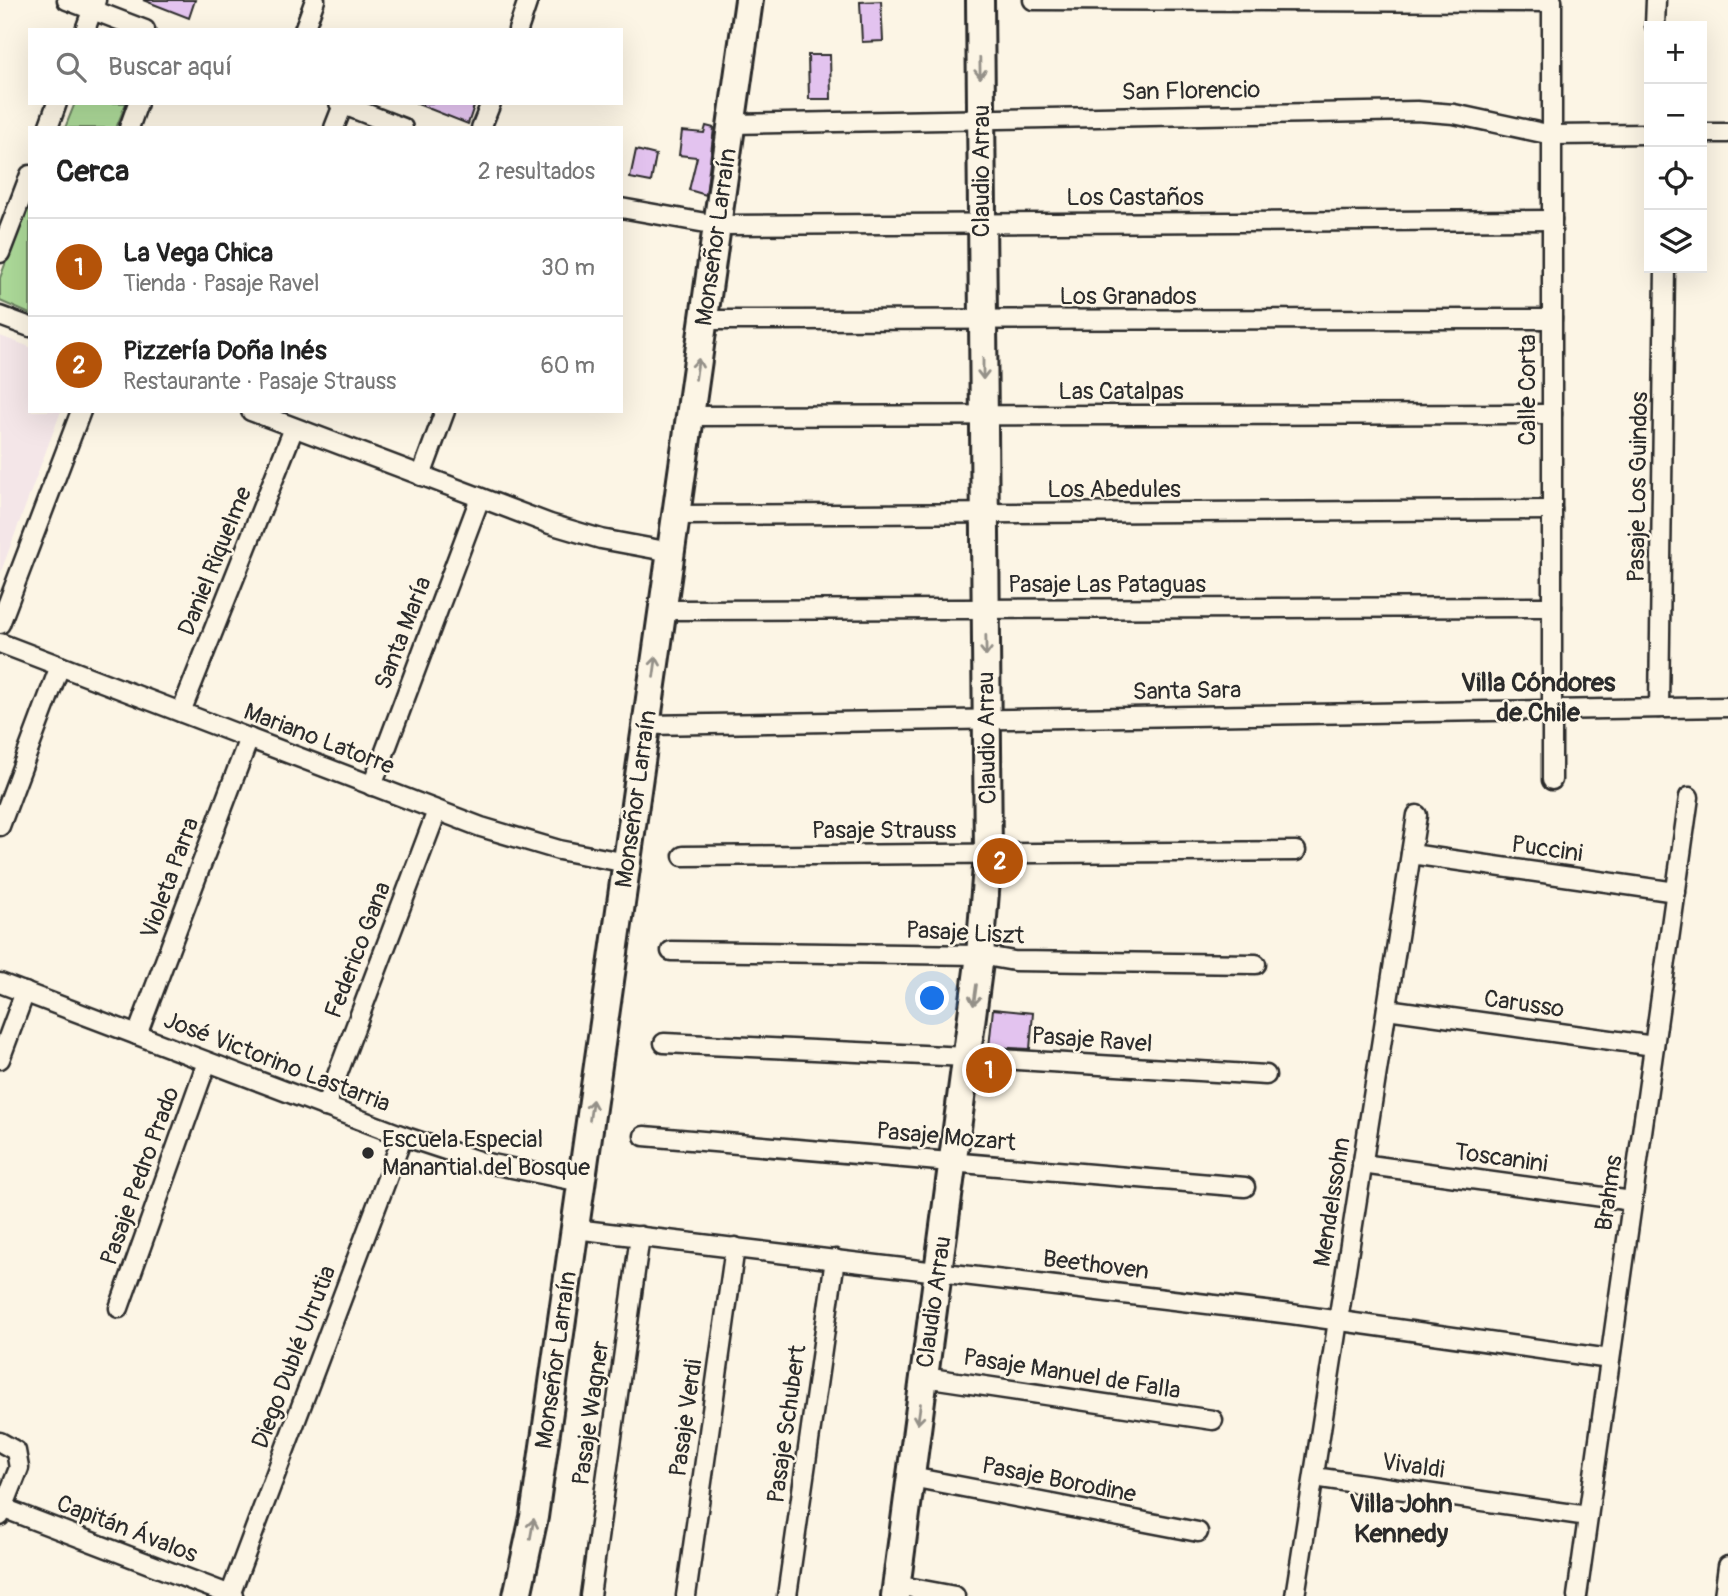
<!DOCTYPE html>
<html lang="es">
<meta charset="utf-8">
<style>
:root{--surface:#fff;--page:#f2f2f2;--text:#222;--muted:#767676;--line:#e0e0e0;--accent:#b45309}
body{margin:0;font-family:Pangolin,sans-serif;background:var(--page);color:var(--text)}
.controls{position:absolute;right:21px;top:21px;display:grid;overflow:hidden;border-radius:0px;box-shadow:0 7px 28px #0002}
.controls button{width:63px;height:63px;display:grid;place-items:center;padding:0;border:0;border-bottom:2px solid var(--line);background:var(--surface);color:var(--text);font:35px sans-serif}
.you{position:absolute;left:933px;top:999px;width:24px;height:24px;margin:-18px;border:5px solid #fff;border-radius:50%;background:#1a73e8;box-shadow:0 0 0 10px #1a73e833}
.badge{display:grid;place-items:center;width:46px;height:46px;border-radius:50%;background:var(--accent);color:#fff;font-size:23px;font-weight:700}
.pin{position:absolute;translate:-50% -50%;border:4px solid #fff;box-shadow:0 2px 7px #0006}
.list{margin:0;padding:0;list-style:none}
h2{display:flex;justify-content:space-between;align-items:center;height:91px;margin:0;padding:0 28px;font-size:30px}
h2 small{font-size:23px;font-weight:400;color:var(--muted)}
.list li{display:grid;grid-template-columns:46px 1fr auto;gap:21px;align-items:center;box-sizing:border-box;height:98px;padding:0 28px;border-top:2px solid var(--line)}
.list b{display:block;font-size:26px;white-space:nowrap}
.list p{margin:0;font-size:23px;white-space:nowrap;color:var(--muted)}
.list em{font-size:23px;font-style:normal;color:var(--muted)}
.icon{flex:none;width:38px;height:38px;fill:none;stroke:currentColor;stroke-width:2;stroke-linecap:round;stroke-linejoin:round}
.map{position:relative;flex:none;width:1728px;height:1596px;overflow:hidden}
.search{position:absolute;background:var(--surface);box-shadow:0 7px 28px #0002;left:28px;top:28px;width:595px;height:77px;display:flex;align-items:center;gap:18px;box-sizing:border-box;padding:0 24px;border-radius:0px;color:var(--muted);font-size:26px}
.panel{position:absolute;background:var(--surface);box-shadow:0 7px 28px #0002;left:28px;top:126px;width:595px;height:287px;border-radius:0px}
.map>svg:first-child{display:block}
.built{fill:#f4e6e8}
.green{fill:#acd998;stroke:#6c8262;stroke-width:2}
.building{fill:#e3c3ef;stroke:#2b2b2b;stroke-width:2}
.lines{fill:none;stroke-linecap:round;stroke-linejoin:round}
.street-casing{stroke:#2b2b2b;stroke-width:23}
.secondary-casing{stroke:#2b2b2b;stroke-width:32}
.street{stroke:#fcf5e5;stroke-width:18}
.secondary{stroke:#fcf5e5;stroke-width:26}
.oneway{stroke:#949088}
.poi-dot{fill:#2b2b2b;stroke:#fcf5e5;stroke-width:2.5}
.labels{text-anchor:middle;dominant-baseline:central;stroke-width:5;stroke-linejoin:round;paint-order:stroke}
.street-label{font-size:24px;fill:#2b2b2b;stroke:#fcf5e5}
.poi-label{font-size:24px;fill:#2b2b2b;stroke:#fcf5e5;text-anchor:start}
.neighbourhood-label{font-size:26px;font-weight:bold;fill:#2b2b2b;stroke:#fcf5e5}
</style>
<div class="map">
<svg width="1728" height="1596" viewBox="0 0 1728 1596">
<rect width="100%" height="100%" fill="#fcf5e5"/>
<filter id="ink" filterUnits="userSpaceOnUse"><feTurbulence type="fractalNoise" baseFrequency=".0143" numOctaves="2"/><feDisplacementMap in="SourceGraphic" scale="14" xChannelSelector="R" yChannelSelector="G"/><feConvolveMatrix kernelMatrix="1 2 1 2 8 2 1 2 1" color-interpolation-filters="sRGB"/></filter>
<g filter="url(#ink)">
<!-- built -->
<polygon class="built" points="0,336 30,347 30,411 61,411 0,574"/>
<!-- green -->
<g class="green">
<polygon points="75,103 126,103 116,128 65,128"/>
<polygon points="30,197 30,314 0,301 0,278"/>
</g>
<!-- building -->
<g class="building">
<polygon points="143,0 195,0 189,18"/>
<polygon points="881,1 883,41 862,42 860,2"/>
<polygon points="808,55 830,55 831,99 809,99"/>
<polygon points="415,103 475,103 468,124"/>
<polygon points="706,126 714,128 706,195 689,190 697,157 679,155 682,131 704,133"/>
<polygon points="636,150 656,155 651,182 630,178"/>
<polygon points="993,1009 1033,1013 1030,1049 989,1047"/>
</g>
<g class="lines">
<!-- street casing -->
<g class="street-casing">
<g id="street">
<polyline points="67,0 145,30"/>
<polyline points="1033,0 1552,2"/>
<polyline points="1552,0 1552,780"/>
<polyline points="1655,26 1656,0"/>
<polyline points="85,30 96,0"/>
<polyline points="304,30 315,0"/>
<polyline points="518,30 528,0"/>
<polyline points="339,103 403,128"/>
<polyline points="732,124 1417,111 1454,114 1552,135 1649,134"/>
<polyline points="48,128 57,103"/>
<polyline points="129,128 138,103"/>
<polyline points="334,128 343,105"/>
<polyline points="481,128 491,103"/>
<polyline points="1702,133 1728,133"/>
<polyline points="621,208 717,225 1552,220"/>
<polyline points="0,253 30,175"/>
<polyline points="0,316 30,327"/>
<polyline points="704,320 1552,319"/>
<polyline points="251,411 550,524 601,539 671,552"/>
<polyline points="690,416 1552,414"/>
<polyline points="421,476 445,411"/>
<polyline points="676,515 1552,510"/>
<polyline points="663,610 1552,607"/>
<polyline points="0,624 81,411"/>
<polyline points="0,643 481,827 559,850 627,863"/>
<polyline points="1659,708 1665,268"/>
<polyline points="181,712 294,428"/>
<polyline points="646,725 1728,707"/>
<polyline points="372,786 480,498"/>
<polyline points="0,826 60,666"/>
<polyline points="1411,854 1676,892"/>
<polyline points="683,856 1296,851"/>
<polyline points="671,951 980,955 1014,961 1256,964"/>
<polyline points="0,983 403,1136 482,1162 581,1182"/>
<polyline points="1387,1009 1654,1046"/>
<polyline points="137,1035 249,738"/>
<polyline points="664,1043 967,1057 1266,1075"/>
<polyline points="0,1059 25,992"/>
<polyline points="325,1107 437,811"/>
<polyline points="644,1136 1245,1187"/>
<polyline points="1362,1164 1632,1201"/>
<polyline points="575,1229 1291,1314 1610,1359"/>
<polyline points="119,1308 207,1062"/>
<polyline points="924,1377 1213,1420"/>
<polyline points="0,1442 16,1451 19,1468 0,1516"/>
<polyline points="911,1477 1198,1532"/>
<polyline points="1314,1477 1588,1516"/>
<polyline points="3,1508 233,1596"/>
<polyline points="896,1585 955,1596"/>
<polyline points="230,1595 403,1136"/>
<polyline points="590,1596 640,1236"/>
<polyline points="686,1596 735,1247"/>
<polyline points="787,1596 835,1259"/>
<polyline points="1295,1596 1417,815"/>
<polyline points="1577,1596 1689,797"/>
<polyline points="1724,1596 1728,1566"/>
</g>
</g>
<!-- secondary casing -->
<g class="secondary-casing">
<g id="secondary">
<polyline points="517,1596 534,1517 749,0"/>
<polyline points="895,1596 980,955 988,854 980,0"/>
</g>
</g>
<!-- street -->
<use href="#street" class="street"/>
<!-- secondary -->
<use href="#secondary" class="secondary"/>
</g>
<!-- one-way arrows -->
<defs><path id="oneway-shaft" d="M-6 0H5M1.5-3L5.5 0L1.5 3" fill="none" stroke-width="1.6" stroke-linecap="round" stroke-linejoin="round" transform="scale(1.75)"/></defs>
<g class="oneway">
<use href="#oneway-shaft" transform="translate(980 68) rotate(89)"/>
<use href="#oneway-shaft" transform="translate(697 369) rotate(-82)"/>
<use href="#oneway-shaft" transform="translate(983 369) rotate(90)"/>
<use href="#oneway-shaft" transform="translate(986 646) rotate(89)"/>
<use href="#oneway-shaft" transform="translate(655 667) rotate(-82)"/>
<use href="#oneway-shaft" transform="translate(975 995) rotate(98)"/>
<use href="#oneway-shaft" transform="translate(591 1110) rotate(-82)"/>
<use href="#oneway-shaft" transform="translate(919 1414) rotate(98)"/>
<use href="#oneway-shaft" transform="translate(532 1529) rotate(-80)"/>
</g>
</g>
<!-- markers -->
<circle class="poi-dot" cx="368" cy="1153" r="7"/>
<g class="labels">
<!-- street labels -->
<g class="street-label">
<text transform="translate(1191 91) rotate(-1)">San Florencio</text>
<text transform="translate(981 171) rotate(-90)">Claudio Arrau</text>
<text x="1135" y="197">Los Castaños</text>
<text transform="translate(716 237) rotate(-82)">Monseñor Larraín</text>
<text x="1128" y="296">Los Granados</text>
<text transform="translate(1527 390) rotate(-90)">Calle Corta</text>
<text x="1121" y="391">Las Catalpas</text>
<text transform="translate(1638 487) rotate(-89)">Pasaje Los Guindos</text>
<text x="1114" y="489">Los Abedules</text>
<text transform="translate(215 561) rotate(-68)">Daniel Riquelme</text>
<text x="1107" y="584">Pasaje Las Pataguas</text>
<text transform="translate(403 633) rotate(-69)">Santa María</text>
<text transform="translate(1187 691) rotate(-1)">Santa Sara</text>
<text transform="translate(987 738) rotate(-91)">Claudio Arrau</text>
<text transform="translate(319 739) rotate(21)">Mariano Latorre</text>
<text transform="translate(636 799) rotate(-82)">Monseñor Larraín</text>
<text x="884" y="830">Pasaje Strauss</text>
<text transform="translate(1547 849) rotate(8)">Puccini</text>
<text transform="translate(170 878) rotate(-70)">Violeta Parra</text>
<text transform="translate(965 933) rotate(3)">Pasaje Liszt</text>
<text transform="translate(358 950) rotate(-69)">Federico Gana</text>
<text transform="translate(1524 1004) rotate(8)">Carusso</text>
<text transform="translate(1092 1040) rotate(4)">Pasaje Ravel</text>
<text transform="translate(277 1062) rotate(21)">José Victorino Lastarria</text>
<text transform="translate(946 1137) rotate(5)">Pasaje Mozart</text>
<text transform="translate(1501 1158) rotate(8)">Toscanini</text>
<text transform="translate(140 1176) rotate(-70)">Pasaje Pedro Prado</text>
<text transform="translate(1609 1193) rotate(-82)">Brahms</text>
<text transform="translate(1332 1202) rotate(-81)">Mendelssohn</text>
<text transform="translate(1096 1265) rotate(7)">Beethoven</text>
<text transform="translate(934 1302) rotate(-82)">Claudio Arrau</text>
<text transform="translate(294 1357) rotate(-69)">Diego Dublé Urrutia</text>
<text transform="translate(556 1360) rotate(-82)">Monseñor Larraín</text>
<text transform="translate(1072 1374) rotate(9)">Pasaje Manuel de Falla</text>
<text transform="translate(591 1413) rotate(-82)">Pasaje Wagner</text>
<text transform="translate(686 1418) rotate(-82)">Pasaje Verdi</text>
<text transform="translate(787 1424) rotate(-82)">Pasaje Schubert</text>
<text transform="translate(1413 1466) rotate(8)">Vivaldi</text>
<text transform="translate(1059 1480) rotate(11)">Pasaje Borodine</text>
<text transform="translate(127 1529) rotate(21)">Capitán Ávalos</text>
</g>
<!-- poi labels -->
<g class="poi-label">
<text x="382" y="1139">Escuela Especial<tspan x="382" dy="28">Manantial del Bosque</tspan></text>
</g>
<!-- neighbourhood labels -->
<g class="neighbourhood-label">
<text x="1538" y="683">Villa Cóndores<tspan x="1538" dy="30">de Chile</tspan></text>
<text x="1401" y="1504">Villa John<tspan x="1401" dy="30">Kennedy</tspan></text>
</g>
</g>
</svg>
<div class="controls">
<button>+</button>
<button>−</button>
<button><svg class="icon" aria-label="locate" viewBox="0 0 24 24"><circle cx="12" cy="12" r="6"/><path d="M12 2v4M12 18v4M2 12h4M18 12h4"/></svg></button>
<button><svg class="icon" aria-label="layers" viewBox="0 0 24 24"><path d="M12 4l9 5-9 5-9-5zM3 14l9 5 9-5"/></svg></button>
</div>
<div class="you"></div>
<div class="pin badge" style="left:989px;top:1070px">1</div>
<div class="pin badge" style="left:1000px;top:861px">2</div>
<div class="search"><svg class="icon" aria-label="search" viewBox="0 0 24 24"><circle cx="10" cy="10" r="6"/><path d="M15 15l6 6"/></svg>Buscar aquí</div>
<section class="panel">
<h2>Cerca<small>2 resultados</small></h2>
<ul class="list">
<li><span class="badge">1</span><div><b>La Vega Chica</b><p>Tienda · Pasaje Ravel</p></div><em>30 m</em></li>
<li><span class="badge">2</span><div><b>Pizzería Doña Inés</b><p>Restaurante · Pasaje Strauss</p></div><em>60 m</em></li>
</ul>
</section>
</div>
